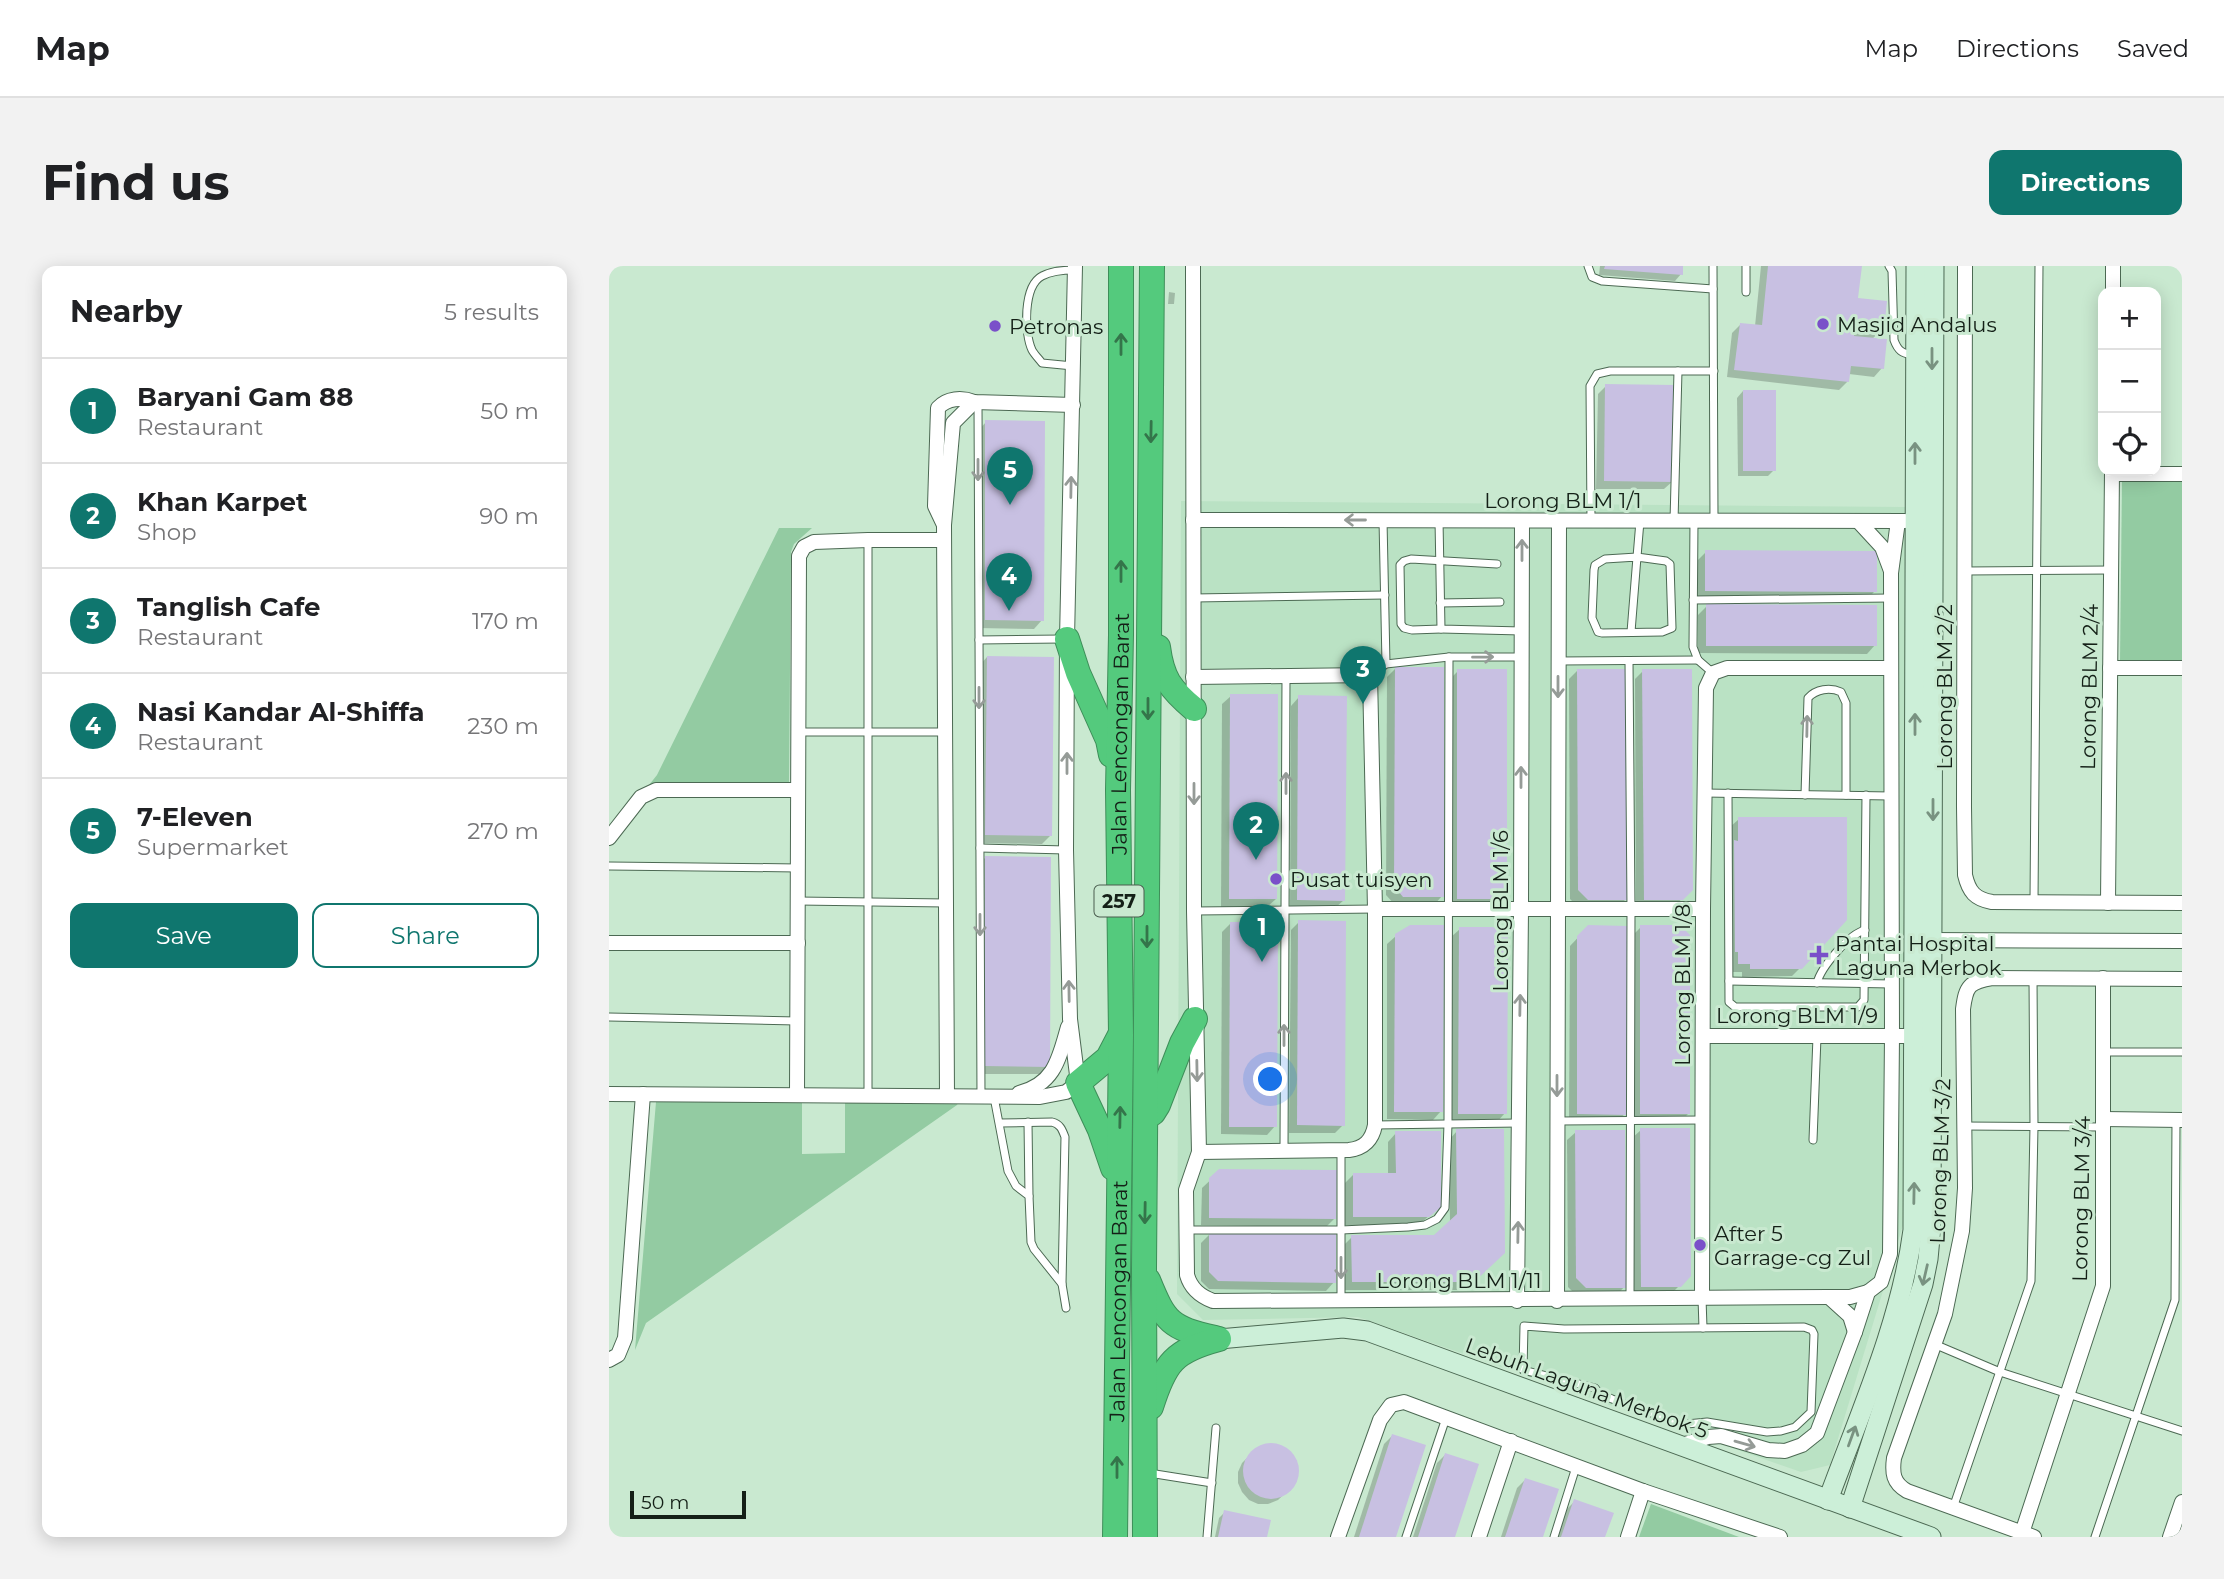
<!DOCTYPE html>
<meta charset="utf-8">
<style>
:root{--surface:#fff;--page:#f2f2f2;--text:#202124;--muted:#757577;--line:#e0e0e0;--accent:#0f766e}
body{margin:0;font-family:Montserrat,sans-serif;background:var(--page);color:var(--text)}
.controls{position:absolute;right:21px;top:21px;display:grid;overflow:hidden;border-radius:14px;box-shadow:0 4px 18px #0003}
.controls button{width:63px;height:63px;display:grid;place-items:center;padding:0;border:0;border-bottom:2px solid var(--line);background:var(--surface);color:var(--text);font:35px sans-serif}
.scale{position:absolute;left:21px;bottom:18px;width:116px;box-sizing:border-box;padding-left:7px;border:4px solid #142017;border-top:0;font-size:19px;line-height:24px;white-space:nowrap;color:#142017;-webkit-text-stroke:5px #c9e9d0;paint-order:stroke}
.you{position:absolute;left:662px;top:814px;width:24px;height:24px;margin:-18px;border:5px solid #fff;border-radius:50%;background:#1a73e8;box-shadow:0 0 0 10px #1a73e833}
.badge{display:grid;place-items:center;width:46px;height:46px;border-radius:50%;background:var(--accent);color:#fff;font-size:23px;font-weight:700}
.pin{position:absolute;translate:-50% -58px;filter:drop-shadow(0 2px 4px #0008)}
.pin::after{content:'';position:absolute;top:37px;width:24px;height:21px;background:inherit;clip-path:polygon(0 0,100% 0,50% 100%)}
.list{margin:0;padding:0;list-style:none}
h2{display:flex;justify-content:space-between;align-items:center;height:91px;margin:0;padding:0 28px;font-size:30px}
h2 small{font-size:23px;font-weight:400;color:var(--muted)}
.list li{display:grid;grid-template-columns:46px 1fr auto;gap:21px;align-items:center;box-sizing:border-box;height:105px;padding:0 28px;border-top:2px solid var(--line)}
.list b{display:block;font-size:26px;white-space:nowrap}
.list p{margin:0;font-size:23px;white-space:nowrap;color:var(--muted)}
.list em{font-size:23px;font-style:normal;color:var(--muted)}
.actions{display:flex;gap:14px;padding:21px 28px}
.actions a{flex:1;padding:16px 0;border:2px solid var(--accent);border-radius:14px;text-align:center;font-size:24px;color:var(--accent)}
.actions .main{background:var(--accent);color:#fff}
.icon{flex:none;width:38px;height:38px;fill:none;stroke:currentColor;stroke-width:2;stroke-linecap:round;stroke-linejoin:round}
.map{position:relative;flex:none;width:1573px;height:1271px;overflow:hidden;border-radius:14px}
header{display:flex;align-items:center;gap:42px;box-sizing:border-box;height:98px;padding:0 35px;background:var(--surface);border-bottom:2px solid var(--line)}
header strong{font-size:33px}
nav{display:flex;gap:38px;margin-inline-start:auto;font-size:24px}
.intro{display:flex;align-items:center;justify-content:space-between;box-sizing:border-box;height:168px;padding:0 42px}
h1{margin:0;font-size:49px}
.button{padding:18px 32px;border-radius:14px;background:var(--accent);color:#fff;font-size:24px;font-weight:700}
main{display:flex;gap:42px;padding:0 42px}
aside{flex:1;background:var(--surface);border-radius:14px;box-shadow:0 4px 18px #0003}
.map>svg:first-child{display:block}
.built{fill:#bae2c4}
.green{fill:#93cba2}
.shadow{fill:#0003}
.building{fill:#c8c0e2}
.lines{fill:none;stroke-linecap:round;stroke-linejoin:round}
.lane-casing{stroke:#4c6953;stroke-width:9}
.street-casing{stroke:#4c6953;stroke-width:16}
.secondary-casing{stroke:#4c6953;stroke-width:21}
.highway-casing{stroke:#3e8e59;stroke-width:26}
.lane{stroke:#fff;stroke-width:7}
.street{stroke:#fff;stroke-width:14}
.secondary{stroke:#ccefd8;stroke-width:19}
.highway{stroke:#54ca7d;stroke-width:24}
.oneway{stroke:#34754a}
.oneway2{stroke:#799281}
.oneway3{stroke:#959b97}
.poi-dot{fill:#7a50c9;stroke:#c9e9d0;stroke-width:2.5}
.labels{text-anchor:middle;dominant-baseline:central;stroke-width:6;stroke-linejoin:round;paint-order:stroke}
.shield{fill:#c9e9d0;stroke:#4a5c4e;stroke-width:2}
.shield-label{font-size:19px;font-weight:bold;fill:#142017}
.poi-label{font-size:21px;fill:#142017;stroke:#c9e9d0;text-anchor:start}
.street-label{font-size:21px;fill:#142017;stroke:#c9e9d0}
</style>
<header>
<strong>Map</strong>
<nav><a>Map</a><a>Directions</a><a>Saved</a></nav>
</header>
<div class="intro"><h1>Find us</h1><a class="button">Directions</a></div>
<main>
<aside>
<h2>Nearby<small>5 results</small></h2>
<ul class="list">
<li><span class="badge">1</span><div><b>Baryani Gam 88</b><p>Restaurant</p></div><em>50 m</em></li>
<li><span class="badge">2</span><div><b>Khan Karpet</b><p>Shop</p></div><em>90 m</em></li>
<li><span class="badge">3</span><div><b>Tanglish Cafe</b><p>Restaurant</p></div><em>170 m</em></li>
<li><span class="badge">4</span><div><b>Nasi Kandar Al-Shiffa</b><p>Restaurant</p></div><em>230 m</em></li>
<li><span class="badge">5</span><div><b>7-Eleven</b><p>Supermarket</p></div><em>270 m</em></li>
</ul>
<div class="actions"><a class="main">Save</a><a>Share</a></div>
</aside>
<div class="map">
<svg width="1573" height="1271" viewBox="0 0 1573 1271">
<rect width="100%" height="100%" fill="#c9e9d0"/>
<!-- built -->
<polygon class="built" points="572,235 1298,241 1294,959 1221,1199 1192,1206 749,1051 594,1054 568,1028"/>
<!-- green -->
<g class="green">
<polygon points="1513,214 1573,214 1573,395 1511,395"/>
<polygon points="170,262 203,262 185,278 182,286 180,517 36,524 48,509"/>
<polygon points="351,834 348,839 37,1057 26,1084 47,836 193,836 193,888 236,887 236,835"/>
<polygon points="1042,1238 1130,1271 1030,1271"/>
</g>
<!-- shadow -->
<g class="shadow">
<polygon points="991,0 1072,0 1072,8 1066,15 990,9"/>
<polygon points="1152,0 1251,0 1248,33 1273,64 1263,73 1273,102 1265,111 1240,108 1239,115 1230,124 1118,111 1123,67 1131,59 1146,60"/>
<polygon points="560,26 566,27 565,38 559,38"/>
<polygon points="997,120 1064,215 1055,223 987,223 989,128"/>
<polygon points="1134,125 1165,204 1159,210 1129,210 1128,132"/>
<polygon points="377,156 433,354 425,363 368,362 369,165"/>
<polygon points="1097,286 1266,325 1257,334 1089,333 1089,294"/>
<polygon points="1098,340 1266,379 1258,388 1089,387 1089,349"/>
<polygon points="378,391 442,569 433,578 368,577 370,400"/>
<polygon points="786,403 833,630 825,639 786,639 777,629 778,411"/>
<polygon points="849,405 887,632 878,641 840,640 841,413"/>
<polygon points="968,405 1017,633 1008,642 970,642 961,633 960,413"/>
<polygon points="1034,405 1082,623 1064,642 1027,642 1026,413"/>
<polygon points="622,430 667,633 658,641 612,641 613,438"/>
<polygon points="690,431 735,634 726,642 681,642 682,440"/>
<polygon points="1130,553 1192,701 1183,710 1133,711 1133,706 1121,706 1121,561"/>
<polygon points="376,592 440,800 431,808 368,808 368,600"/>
<polygon points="690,656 734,859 726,867 680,867 682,664"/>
<polygon points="622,657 666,860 658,869 612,868 613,666"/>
<polygon points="979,661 1016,848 1007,856 960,856 961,680"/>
<polygon points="1032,661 1079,848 1071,856 1023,856 1024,669"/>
<polygon points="851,663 896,847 888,856 841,855 842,671"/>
<polygon points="787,670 832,845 824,854 778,853 778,678"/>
<polygon points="1032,864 1080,1010 1062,1028 1024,1028 1023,872"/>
<polygon points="848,865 894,987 855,1024 735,1024 735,979 743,971 826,971 841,958 840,874"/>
<polygon points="967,866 1015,1021 1007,1030 968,1030 959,1021 958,874"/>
<polygon points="787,867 825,945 810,959 736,959 736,917 744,909 779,909 779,876"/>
<polygon points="611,905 725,953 717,961 592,959 593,922"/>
<polygon points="601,968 725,1016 717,1025 600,1023 592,1015 592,977"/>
<polygon points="783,1170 786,1271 745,1271 775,1178"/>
<polygon points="657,1179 668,1179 677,1183 684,1191 688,1200 688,1210 684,1220 669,1234 659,1238 649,1238 640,1234 633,1226 629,1217 629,1206 633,1197 640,1190 648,1183"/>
<polygon points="836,1189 845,1271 804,1271 828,1197"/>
<polygon points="916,1214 932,1271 892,1271 908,1222"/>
<polygon points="966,1235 994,1271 948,1271 957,1244"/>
<polygon points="616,1246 657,1271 606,1271 610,1252"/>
</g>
<!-- building -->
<g class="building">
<polygon points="996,0 1074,0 1074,9 995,3"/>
<polygon points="1159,0 1253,0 1249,32 1278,35 1275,64 1246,61 1245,70 1278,73 1275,103 1242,100 1240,116 1125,104 1131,57 1153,59"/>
<polygon points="996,118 1066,119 1065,216 995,215"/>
<rect x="1134" y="124" width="33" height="81"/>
<polygon points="376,154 436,155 435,355 376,354"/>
<polygon points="1096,284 1268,285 1268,326 1096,325"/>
<polygon points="1097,338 1268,339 1268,380 1097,380"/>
<polygon points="378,390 445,391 443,570 376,569"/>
<polygon points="786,401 835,401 835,631 794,631 785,620"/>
<polygon points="848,403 898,403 898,622 888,633 848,633"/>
<polygon points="968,403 1017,403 1019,634 979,634 969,624"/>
<polygon points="1033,403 1083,403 1084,624 1074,634 1035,634"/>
<polygon points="621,428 669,428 668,633 620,633"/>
<polygon points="689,429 738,430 736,635 688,634"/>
<polygon points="1129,551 1238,551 1238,654 1193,703 1141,703 1141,698 1129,698 1129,686 1126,686 1125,574 1129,575"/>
<polygon points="376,590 442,591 441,801 375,800"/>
<polygon points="689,654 737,655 736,860 688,859"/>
<polygon points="621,656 669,656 668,861 620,861"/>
<polygon points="801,659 835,659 834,846 785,846 786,668"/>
<polygon points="979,659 1018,660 1018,849 968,848 968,670"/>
<polygon points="1031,659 1071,659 1081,669 1081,848 1031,848"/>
<polygon points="850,661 884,661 899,671 898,848 849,848"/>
<polygon points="1031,862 1081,862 1082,1010 1072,1021 1032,1021"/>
<polygon points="847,863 895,863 896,987 865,1016 743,1016 742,969 825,969 848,948"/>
<polygon points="966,864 1016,864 1017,1022 977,1022 967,1012"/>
<polygon points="786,865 832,865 832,941 820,951 744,951 744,907 787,907"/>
<polygon points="610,903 728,904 727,953 600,952 600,912"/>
<polygon points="600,966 727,968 727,1017 609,1015 600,1006"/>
<polygon points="783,1168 817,1179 787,1271 750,1271"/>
<circle cx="662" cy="1205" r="28"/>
<polygon points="836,1187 870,1198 846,1271 809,1271"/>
<polygon points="916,1212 950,1223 934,1271 896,1271"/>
<polygon points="965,1233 1005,1247 996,1271 952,1271"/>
<polygon points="615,1244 662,1254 658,1271 609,1271"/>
</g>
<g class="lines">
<!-- lane casing -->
<g class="lane-casing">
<g id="lane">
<polyline points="979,0 983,11 993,15 1104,23"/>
<polyline points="1104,0 1105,255"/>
<path d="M1280,0L1283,5L1285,74C1289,85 1293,87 1303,89"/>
<polyline points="1137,26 1137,0"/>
<path d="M464,100L433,97C430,93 425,88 423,84C415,67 414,20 433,10C442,5 455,4 466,4"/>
<polyline points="369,137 372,831"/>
<polyline points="774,254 777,398"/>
<polyline points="830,254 832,363 913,365"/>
<polyline points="982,255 981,120 988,108 1001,105 1105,105"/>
<polyline points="1065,255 1069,105"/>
<polyline points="1085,255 1084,381 1089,394 1104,407"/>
<polyline points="259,274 259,829"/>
<polyline points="1357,305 1503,304"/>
<polyline points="585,332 776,329"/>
<polyline points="1084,334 1282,332"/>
<polyline points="831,337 891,336"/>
<polyline points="832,363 803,364 795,362 792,358 791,299 795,295 802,293 888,298"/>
<polyline points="1022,366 1028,291 996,293 986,299 985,304 983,352 989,366 993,367 1053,366 1063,362 1061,298 1057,295 1028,291 1031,255"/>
<polyline points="370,374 453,373"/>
<polyline points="950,395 1089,394"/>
<polyline points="1020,395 1022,643 1021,1033"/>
<polyline points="762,409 777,398 840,391 913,391"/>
<polyline points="189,466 336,466"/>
<polyline points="1096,527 1282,530"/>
<polyline points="1119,527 1120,736 1126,741 1249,741 1255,734 1257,529"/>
<path d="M1196,529L1199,432C1207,423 1221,421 1232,426L1237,437V529"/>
<polyline points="371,582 457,584"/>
<polyline points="0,600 189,602"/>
<polyline points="189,635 337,637"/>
<polyline points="1425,636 1430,0"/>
<polyline points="585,645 766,643"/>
<polyline points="1120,715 1283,718"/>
<path d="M1208,717C1212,701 1240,668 1256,664"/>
<polyline points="0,751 188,755"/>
<polyline points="1494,786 1573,786"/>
<polyline points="385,831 399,905 407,920 420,930 422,976 425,983 453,1018 457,1042"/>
<polyline points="949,855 1094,854"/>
<polyline points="419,856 420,930"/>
<path d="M391,857L443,856C451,858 453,863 456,871L453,1018"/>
<polyline points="766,859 910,857"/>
<polyline points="1355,860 1494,861"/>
<polyline points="1204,874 1208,771"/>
<polyline points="675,885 677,411"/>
<polyline points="732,885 732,1034"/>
<polyline points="577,964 732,964 799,961 816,959 828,953 836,942 839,858 840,391"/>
<polyline points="1093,1032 1094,1062"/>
<polygon points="915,1060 955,1063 1195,1061 1203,1064 1205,1068 1202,1146 1186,1161 1172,1165 1158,1166 1098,1156 1078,1158 1059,1153 1003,1133 990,1127 986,1122 914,1104"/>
<polyline points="1325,1078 1391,1106 1573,1165"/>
<polyline points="540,1207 603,1217"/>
<polyline points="1344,1242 1422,1015 1425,860 1424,712"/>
<polyline points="598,1271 607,1162"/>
<polyline points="797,1271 837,1152"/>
<polyline points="945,1271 967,1201"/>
<polyline points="1486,1271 1566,1034 1567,854"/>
</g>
</g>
<!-- street casing -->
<g class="street-casing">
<g id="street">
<path d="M584,0L585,645L590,886L577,924L578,1009C582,1023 591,1030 604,1035L1220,1031H1241L1259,1026"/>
<path d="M1356,0L1355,541L1356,609C1360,626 1366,633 1383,636L1573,637"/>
<polyline points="1504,26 1504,0"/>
<polyline points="1503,208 1573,208"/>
<polyline points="584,254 1296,255"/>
<polyline points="1249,255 1273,281 1282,305"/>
<path d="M335,259L326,240L329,142C338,132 353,131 365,136L464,139"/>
<polyline points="1501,402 1573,402"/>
<path d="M584,411L761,409L766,643V859C763,875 755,882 740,884L590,886"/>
<polyline points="0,572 32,531 47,524 189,524"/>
<polyline points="1499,637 1503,205"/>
<polyline points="766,643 1094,643"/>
<polyline points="1315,674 1573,675"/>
<polyline points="0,677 189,677"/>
<polyline points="1094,770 1313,770"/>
<path d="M410,827C446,818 450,792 459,761"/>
<polyline points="0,828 431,831 457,826 469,817 461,753 457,584 458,373 466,0"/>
<polyline points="188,829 190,290 195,281 205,276 259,274 335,274"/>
<polyline points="338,830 335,259 344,157 365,136"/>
<polyline points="1494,853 1573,854"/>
<polyline points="1220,1031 1241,1050 1246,1066"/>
<polyline points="1093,1032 1094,643 1097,422 1104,407 1118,402 1282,402"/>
<polyline points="908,1035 912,644 913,255"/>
<polyline points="948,1035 950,255"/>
<polyline points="0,1094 9,1089 16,1072 34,828"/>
<polyline points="1070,1180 1099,1171 1112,1170 1159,1184 1176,1185 1193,1179 1208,1167 1246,1066 1259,1026 1272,1016 1281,988 1283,770 1282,307 1289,255"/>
<polyline points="1413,1267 1494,1020 1494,712"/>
<polyline points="729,1271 771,1154 782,1139 795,1136 1034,1225 1171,1271"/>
<polyline points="870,1271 902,1175"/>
<polyline points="1019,1271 1034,1225"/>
<path d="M1425,1271L1298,1225C1284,1217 1283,1207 1285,1192L1336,1048L1353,965L1356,922L1354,743C1357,720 1360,716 1383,712L1573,713"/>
<polyline points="1561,1271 1573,1236"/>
</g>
</g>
<!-- secondary casing -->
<g class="secondary-casing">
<g id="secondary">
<polyline points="610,1073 734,1062 758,1065 1322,1271"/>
<path d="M1219,1234C1251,1147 1292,1056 1304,964L1307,0"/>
<polyline points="1241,1242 1314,1018 1319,993 1322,961 1325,0"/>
</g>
</g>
<!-- highway casing -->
<g class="highway-casing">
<g id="highway">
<polyline points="458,373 469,407 499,474 502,489"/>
<path d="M549,381C553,412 561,423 585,443"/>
<polyline points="537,851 544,847 549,839 573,777 586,753"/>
<polyline points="504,902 491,864 469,817 499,792 511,769"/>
<path d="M539,1014C556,1056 561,1062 606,1072"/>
<path d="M542,1141C556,1096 565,1085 610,1073"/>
<path id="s1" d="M506,1271L512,769L509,524L512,369V0"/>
<polyline points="536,1271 535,1003 543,0"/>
</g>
</g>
<!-- lane -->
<use href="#lane" class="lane"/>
<!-- street -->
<use href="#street" class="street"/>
<!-- secondary -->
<use href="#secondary" class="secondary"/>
<!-- highway -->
<use href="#highway" class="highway"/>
</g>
<!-- one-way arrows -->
<defs><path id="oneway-shaft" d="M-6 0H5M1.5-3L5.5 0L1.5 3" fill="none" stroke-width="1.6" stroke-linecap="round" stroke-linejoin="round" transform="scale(1.75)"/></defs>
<g class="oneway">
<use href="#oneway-shaft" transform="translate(512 78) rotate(-90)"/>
<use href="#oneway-shaft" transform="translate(542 166) rotate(91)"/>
<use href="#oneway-shaft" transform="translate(512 305) rotate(-90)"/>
<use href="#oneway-shaft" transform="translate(539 443) rotate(90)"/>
<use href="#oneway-shaft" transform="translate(538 671) rotate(90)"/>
<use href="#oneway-shaft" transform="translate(511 851) rotate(-89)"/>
<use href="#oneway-shaft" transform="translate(536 947) rotate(91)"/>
<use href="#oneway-shaft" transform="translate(508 1201) rotate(-90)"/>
</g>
<g class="oneway2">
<use href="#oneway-shaft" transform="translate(1323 93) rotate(90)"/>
<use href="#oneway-shaft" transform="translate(1306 187) rotate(-90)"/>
<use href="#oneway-shaft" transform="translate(1306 458) rotate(-90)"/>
<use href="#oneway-shaft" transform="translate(1324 544) rotate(90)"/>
<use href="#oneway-shaft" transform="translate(1305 927) rotate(-89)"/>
<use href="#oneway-shaft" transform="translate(1316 1009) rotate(103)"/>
<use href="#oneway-shaft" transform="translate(1243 1170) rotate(-70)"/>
</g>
<g class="oneway3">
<use href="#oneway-shaft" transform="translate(369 204) rotate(90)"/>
<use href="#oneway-shaft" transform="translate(462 221) rotate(-89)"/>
<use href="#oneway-shaft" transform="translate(746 254) rotate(180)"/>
<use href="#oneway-shaft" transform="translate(913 284) rotate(-90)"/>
<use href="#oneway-shaft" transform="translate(874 391) rotate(-1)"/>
<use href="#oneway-shaft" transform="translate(949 421) rotate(90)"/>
<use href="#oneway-shaft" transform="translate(370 432) rotate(90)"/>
<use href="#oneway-shaft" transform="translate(1198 460) rotate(-89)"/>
<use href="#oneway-shaft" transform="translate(458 497) rotate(-90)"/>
<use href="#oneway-shaft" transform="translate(912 511) rotate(-90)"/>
<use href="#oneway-shaft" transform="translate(677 517) rotate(-90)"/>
<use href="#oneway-shaft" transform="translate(585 528) rotate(90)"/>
<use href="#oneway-shaft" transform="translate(371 659) rotate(90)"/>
<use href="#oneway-shaft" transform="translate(460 725) rotate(-91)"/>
<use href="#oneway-shaft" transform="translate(911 739) rotate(-89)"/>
<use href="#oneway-shaft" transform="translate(675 769) rotate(-90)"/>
<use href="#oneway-shaft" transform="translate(588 805) rotate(89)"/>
<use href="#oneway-shaft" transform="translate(948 820) rotate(90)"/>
<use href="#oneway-shaft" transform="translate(909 966) rotate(-89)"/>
<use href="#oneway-shaft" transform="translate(732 1002) rotate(90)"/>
<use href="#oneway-shaft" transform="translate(1136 1178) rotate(16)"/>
</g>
<!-- markers -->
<g class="poi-dot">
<circle cx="1214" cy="58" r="7"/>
<circle cx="386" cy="60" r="7"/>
<circle cx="667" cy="613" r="7"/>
<path d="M1206.5 678.5h7v7h7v7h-7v7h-7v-7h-7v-7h7z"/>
<circle cx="1091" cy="979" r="7"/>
</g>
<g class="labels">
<!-- shield labels -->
<rect class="shield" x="485.5" y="619.5" width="49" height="31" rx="5"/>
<g class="shield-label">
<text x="510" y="635">257</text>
</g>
<!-- poi labels -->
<g class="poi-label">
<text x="1228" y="58">Masjid Andalus</text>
<text x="400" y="60">Petronas</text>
<text x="681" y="613">Pusat tuisyen</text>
<text x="1226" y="677">Pantai Hospital<tspan x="1226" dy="24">Laguna Merbok</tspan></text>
<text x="1105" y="967">After 5<tspan x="1105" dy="24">Garrage-cg Zul</tspan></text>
</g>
<!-- street labels -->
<g class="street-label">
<text x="954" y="234">Lorong BLM 1/1</text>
<text transform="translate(1335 421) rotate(-90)">Lorong BLM 2/2</text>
<text transform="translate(1480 421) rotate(-89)">Lorong BLM 2/4</text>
<text stroke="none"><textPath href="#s1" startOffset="803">Jalan Lencongan Barat</textPath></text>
<text transform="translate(891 645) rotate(-90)">Lorong BLM 1/6</text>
<text transform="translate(1073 719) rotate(-90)">Lorong BLM 1/8</text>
<text x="1188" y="749">Lorong BLM 1/9</text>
<text transform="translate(1331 895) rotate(-88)">Lorong BLM 3/2</text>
<text transform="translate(1472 933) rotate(-89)">Lorong BLM 3/4</text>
<text x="850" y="1014">Lorong BLM 1/11</text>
<text stroke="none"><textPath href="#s1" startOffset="236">Jalan Lencongan Barat</textPath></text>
<text transform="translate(978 1122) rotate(20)">Lebuh Laguna Merbok 5</text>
</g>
</g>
</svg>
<div class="controls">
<button>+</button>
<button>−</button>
<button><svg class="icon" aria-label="locate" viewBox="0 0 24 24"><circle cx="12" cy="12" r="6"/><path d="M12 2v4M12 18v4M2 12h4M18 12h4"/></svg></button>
</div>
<div class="scale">50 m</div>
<div class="you"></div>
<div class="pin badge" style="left:653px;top:696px">1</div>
<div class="pin badge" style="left:647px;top:594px">2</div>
<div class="pin badge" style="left:754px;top:438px">3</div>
<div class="pin badge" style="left:400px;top:345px">4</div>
<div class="pin badge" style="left:401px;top:239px">5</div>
</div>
</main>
